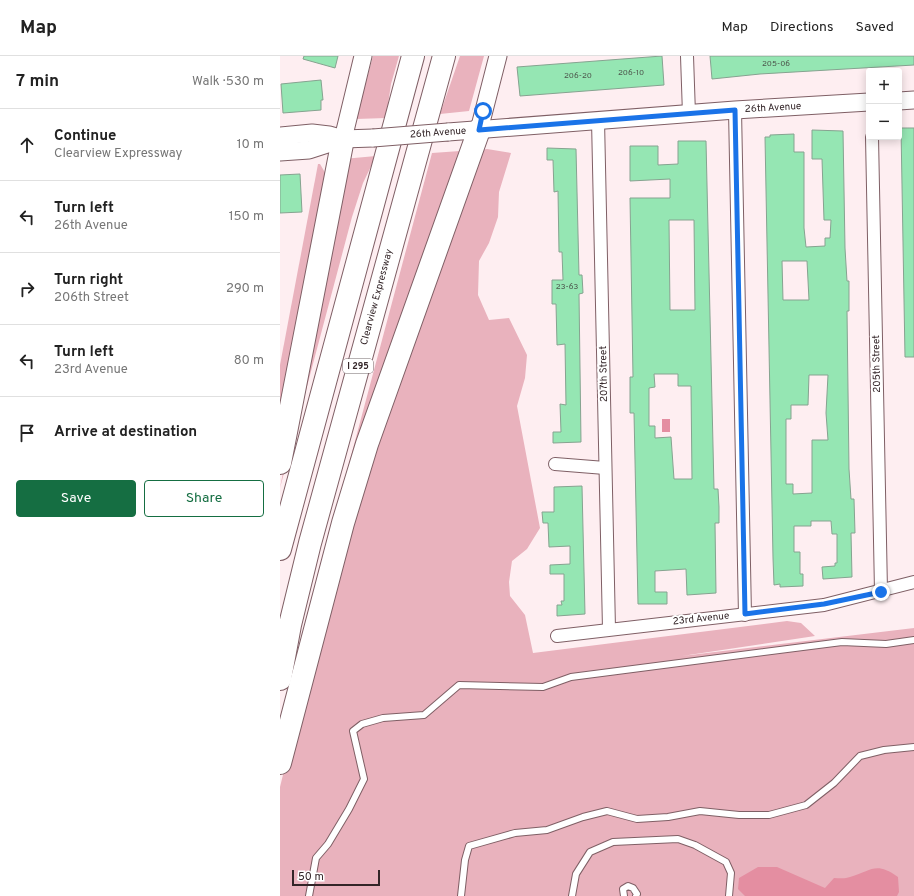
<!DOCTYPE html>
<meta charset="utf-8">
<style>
:root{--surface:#fff;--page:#f2f2f2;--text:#222;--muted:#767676;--line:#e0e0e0;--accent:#156e42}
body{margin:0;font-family:Overpass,sans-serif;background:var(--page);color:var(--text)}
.controls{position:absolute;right:12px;top:12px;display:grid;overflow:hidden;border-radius:4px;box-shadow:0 2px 10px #0003}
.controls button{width:36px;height:36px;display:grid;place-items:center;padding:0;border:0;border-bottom:1px solid var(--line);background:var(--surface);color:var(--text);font:20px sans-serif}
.scale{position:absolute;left:12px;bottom:10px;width:88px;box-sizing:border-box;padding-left:4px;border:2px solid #332528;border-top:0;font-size:11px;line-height:14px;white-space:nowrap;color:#332528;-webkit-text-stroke:3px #fff;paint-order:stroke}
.stop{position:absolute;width:12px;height:12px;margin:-9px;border:3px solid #1a73e8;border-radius:50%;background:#fff}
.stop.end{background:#1a73e8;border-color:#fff;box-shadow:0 1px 4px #0008}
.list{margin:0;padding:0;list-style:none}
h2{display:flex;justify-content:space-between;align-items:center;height:52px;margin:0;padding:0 16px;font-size:17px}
h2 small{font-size:13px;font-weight:400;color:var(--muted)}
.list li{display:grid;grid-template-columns:26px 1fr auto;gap:12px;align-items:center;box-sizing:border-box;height:72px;padding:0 16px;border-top:1px solid var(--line)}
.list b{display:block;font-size:15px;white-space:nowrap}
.list p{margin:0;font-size:13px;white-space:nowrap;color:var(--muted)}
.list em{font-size:13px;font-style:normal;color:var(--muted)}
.actions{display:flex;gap:8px;padding:12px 16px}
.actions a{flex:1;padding:9px 0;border:1px solid var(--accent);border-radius:4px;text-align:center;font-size:14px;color:var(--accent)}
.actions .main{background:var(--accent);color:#fff}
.icon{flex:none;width:22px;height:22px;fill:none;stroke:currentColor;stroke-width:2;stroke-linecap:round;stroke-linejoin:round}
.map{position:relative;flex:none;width:634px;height:840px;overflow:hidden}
header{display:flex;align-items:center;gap:24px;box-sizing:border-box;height:56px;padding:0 20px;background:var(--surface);border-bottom:1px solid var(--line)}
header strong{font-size:19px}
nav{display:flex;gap:22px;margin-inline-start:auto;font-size:14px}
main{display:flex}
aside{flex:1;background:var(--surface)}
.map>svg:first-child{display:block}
.green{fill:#e9b2bd}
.water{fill:#e48ea1}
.building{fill:#95e6b3;stroke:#86a390;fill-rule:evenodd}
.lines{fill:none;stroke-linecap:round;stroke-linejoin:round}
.lane-casing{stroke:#7f5f65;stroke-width:8}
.street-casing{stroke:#7f5f65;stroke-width:14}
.secondary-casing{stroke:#7f5f65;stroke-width:19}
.highway-casing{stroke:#7f5f65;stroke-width:24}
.lane{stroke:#fff;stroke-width:6}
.street{stroke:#fff;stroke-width:12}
.secondary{stroke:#fff;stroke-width:17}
.highway{stroke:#fff;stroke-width:22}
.secondary-bridge-casing{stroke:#7f5f65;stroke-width:19;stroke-linecap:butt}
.secondary-bridge{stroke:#fff;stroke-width:17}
.route{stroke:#1a73e8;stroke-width:5}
.labels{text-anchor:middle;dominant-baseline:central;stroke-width:4;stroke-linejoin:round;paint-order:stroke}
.number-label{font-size:8px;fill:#4c554b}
.shield{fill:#fff;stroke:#706668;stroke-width:1}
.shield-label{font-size:9px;font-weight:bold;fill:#332528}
.street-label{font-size:10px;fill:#332528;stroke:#fff}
</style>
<header>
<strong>Map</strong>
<nav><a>Map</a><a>Directions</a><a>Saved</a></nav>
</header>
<main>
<aside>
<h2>7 min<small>Walk · 530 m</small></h2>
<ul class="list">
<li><svg class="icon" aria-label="ahead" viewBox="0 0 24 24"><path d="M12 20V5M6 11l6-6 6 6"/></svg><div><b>Continue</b><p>Clearview Expressway</p></div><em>10 m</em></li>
<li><svg class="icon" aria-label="left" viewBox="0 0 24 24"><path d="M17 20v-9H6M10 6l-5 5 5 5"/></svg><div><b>Turn left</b><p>26th Avenue</p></div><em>150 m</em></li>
<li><svg class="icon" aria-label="right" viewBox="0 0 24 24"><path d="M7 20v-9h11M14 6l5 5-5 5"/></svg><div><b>Turn right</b><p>206th Street</p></div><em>290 m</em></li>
<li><svg class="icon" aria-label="left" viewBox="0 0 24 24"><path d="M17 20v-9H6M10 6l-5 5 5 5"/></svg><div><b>Turn left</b><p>23rd Avenue</p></div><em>80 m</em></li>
<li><svg class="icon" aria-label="arrive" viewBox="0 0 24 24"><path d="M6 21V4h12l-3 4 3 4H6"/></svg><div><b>Arrive at destination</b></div></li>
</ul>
<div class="actions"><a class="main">Save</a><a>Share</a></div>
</aside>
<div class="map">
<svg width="634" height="840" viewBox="0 0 634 840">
<rect width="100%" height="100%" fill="#feeef1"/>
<!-- green -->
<g class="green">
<polygon points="93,0 119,0 111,28 106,62 76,63"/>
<polygon points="180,0 204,0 189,55 160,58"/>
<polygon points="207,93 231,97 219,136 218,161 209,187 199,205 198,239 209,264 229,262 247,299 245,322 237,350 260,472 247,493 232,505 229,526 230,540 245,559 253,597 507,565 521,567 535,580 402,600 634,572 634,840 0,840 0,731 24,633 84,418 194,95"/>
<polygon points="180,95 117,271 40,516 152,97"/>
<polygon points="96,100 83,127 72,161 0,432 63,103"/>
<polygon points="38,108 40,108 47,120 0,365 0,309"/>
</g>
<!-- water -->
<g class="water">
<rect x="382" y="363" width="8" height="13"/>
<path d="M478,811H497L545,832L554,822C559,822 565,823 570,821C592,815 595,805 618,821L619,836L617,840H465L458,833L459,822Z"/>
</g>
<!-- building -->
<g class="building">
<polygon points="24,0 58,0 55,12 23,3"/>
<polygon points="382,0 384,29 240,40 237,11"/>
<polygon points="430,0 634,0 634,9 480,18 432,23"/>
<polygon points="41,24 43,44 41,44 41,54 3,57 1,28"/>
<polygon points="621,72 634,72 634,301 625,301"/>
<path d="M532,74L563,75L565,192L567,225H569V255H567L569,413L571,443H574L575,477H571L572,521L543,523L542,511L555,510V507H557V478H552L551,465H531V470H514V496H520V518H523V530L500,531V528L494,529L493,502L485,81H490V79L514,78V96H524V172L526,191L545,190V182H550L551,164H544L542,103H532ZM502,205H527L529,244H503ZM529,319H548L546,357L548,384H532V437L513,438V428H506V363H511V349H528Z"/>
<path d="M398,85H426L434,433H438L439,451V467H435L436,537L407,539L406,513L375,515V536H387V548H358L354,357H350V321H353L350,142H390V123L350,125V90H378V109L398,108ZM389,164H414L415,254H390ZM374,318H398V330H411L412,423H394L391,381L375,382V370H369V332L375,331Z"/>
<polygon points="267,92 296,93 299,219 302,219 303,237 299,238 301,386 273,387 273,376 281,376 280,348 286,349 285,288 277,289 276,248 272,248 272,224 283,224 282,196 279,196 278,135 274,136 273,104 267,104"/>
<polygon points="20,118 22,156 0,157 0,119"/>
<polygon points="302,430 305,558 277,560 277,549 282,549 281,545 284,545 284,518 270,518 270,509 290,508 290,490 269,491 268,467 263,467 262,456 274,456 274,431"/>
</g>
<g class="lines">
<!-- lane casing -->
<g class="lane-casing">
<g id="lane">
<polyline points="29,840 36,802 48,788 69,753 84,723 73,675 82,668 103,662 144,659 179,629 263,631 291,621 562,586 606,588 634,584"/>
<polyline points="181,840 185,804 189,790 235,777 267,774 303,761 327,755 357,763 388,761 420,755 459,759 489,759 526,749 554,727 580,700 604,694 634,691"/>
<polyline points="292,840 296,818 310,796 333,786 398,783 415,789 446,806 451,817 449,840"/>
<polyline points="344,840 343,833 348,830 353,832 357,838 356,840"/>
</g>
</g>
<!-- street casing -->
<g class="street-casing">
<g id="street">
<polyline points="407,0 409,58"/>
<polyline points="455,54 465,559"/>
<polyline points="318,64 329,573"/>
<polyline points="592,81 601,535"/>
<polyline points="275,408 325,412"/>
<polyline points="277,580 544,549 634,526"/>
</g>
</g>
<!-- secondary casing -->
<g class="secondary-casing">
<g id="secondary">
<polyline points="619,45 634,44"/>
<polyline points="199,74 218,0"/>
<polyline points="168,76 455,54 589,46"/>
<polyline points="0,80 32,77 49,79 63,83 93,82"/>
<polyline points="63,83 83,0"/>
<polyline points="0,96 29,94 63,83"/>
</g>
</g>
<!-- highway casing -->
<g class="highway-casing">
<g id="highway">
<polyline points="0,407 63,83"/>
<polyline points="0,493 133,0"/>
<polyline points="0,623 10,569 30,487 164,0"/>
<polyline points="0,707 63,467 87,388 199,74"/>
</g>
</g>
<!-- lane -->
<use href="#lane" class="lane"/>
<!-- street -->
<use href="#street" class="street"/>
<!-- secondary -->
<use href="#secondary" class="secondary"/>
<!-- highway -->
<use href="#highway" class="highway"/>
<!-- secondary-bridge casing -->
<g class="secondary-bridge-casing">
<polyline id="secondary-bridge" points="93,82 168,76"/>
</g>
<!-- secondary-bridge -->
<use href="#secondary-bridge" class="secondary-bridge"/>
</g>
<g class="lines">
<!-- route -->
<polyline class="route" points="203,55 199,74 455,54 465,558 544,548 601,536"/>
</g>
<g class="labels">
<!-- number labels -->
<g class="number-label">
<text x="496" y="8">205-06</text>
<text x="351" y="17">206-10</text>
<text x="298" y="20">206-20</text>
<text x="287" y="231">23-63</text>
</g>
<!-- shield labels -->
<rect class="shield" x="63" y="303" width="30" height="14" rx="3"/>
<g class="shield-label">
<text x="78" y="310">I 295</text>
</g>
<!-- street labels -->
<g class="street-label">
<text transform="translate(493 52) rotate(-3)">26th Avenue</text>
<text transform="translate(158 77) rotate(-4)">26th Avenue</text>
<text transform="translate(97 241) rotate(-75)">Clearview Expressway</text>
<text transform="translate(597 308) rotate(-91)">205th Street</text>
<text transform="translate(324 318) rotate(-91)">207th Street</text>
<text transform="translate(421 563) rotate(-6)">23rd Avenue</text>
</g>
</g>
</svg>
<div class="controls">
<button>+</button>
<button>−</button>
</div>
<div class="scale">50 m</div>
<div class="stop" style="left:203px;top:55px"></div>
<div class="stop end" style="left:601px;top:536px"></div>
</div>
</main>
